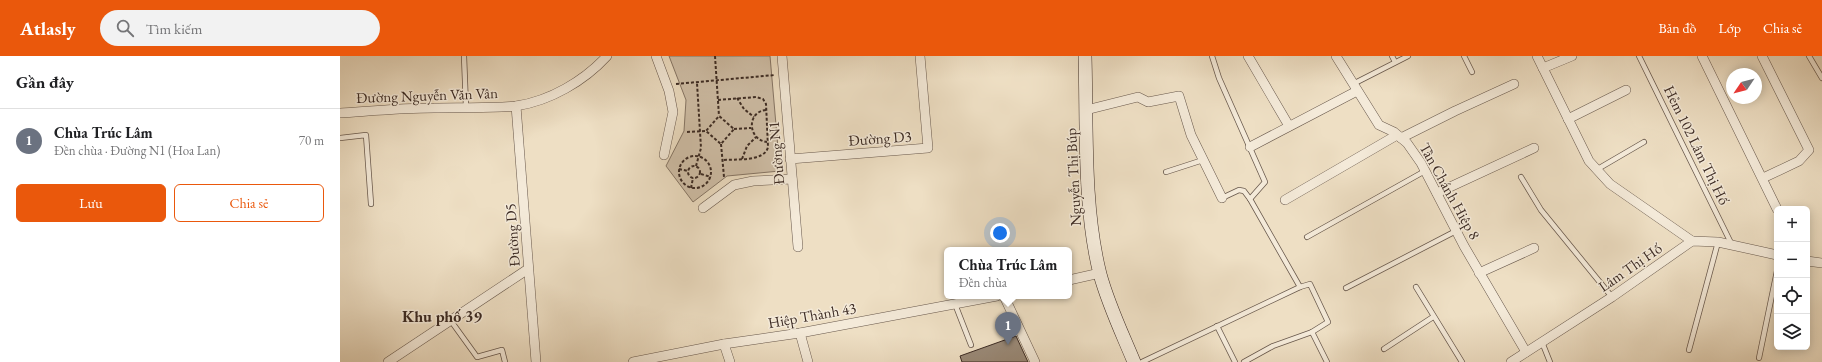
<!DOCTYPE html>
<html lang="vi">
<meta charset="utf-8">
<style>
:root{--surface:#fff;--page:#f2f2f2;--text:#202124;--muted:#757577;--line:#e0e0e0;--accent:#ea580c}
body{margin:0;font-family:"EB Garamond",serif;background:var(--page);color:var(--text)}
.controls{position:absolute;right:12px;bottom:12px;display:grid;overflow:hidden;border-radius:6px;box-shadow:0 2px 10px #0003}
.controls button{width:36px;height:36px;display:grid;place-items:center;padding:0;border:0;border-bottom:1px solid var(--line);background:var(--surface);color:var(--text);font:20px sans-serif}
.compass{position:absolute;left:1386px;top:12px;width:36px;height:36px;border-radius:50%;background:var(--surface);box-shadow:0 2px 10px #0003;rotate:235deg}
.you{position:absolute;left:660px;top:177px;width:14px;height:14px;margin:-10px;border:3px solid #fff;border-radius:50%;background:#1a73e8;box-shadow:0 0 0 6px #1a73e833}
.badge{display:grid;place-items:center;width:26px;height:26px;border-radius:50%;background:var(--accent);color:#fff;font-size:13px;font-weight:700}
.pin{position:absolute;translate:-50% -33px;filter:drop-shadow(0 1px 2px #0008)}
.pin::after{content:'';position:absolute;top:21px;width:14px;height:12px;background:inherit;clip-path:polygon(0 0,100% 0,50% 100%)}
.popup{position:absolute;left:604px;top:191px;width:128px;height:52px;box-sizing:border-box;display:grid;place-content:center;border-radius:6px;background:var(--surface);filter:drop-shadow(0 1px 3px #0005);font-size:13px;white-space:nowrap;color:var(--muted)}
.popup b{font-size:15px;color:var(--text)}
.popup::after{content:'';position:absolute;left:50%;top:100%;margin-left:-8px;border:8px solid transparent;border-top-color:var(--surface)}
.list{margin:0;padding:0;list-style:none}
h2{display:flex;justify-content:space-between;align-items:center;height:52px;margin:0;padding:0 16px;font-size:17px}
h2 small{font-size:13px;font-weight:400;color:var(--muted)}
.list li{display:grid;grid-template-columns:26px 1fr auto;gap:12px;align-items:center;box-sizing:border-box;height:64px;padding:0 16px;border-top:1px solid var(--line)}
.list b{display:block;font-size:15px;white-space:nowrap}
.list p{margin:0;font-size:13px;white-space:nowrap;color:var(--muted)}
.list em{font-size:13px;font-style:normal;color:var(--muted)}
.actions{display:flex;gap:8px;padding:12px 16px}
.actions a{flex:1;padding:9px 0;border:1px solid var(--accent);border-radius:6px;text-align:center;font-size:14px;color:var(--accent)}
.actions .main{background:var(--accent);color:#fff}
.icon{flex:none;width:22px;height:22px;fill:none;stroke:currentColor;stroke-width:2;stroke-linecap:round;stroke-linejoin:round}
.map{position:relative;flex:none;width:1482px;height:306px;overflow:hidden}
header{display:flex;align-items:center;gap:24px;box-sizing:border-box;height:56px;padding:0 20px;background:var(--accent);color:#fff}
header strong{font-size:19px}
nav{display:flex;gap:22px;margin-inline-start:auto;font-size:14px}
.search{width:280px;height:36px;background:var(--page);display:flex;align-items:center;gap:10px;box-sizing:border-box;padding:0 14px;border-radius:22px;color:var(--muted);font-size:15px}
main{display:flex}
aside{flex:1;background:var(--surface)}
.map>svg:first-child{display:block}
.green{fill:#d0c0a9;stroke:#867666}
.building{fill:#998977;stroke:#3c2b24}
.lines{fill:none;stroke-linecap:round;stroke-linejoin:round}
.lane-casing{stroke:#68584c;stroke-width:6}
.street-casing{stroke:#68584c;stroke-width:10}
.secondary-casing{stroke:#3c2b24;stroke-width:14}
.path{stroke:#3c2b24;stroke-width:2;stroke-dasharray:3 2;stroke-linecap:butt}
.lane{stroke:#f4ead9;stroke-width:4.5}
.street{stroke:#f4ead9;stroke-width:9}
.secondary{stroke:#f4ead9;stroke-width:13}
.labels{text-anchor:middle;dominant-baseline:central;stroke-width:3;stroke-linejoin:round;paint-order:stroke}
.street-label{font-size:15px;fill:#3c2b24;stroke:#f4ead9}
.neighbourhood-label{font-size:16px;font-weight:bold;fill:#3c2b24;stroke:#f4ead9}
</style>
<header>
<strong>Atlasly</strong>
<div class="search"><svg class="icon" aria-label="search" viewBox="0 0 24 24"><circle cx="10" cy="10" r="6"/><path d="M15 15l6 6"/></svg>Tìm kiếm</div>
<nav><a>Bản đồ</a><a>Lớp</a><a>Chia sẻ</a></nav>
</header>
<main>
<aside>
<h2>Gần đây<small></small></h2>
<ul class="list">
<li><span class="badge" style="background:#6b7280">1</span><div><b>Chùa Trúc Lâm</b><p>Đền chùa · Đường N1 (Hoa Lan)</p></div><em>70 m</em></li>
</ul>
<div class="actions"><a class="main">Lưu</a><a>Chia sẻ</a></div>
</aside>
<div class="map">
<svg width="1482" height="306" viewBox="0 0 1482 306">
<rect width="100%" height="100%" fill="#eedfc4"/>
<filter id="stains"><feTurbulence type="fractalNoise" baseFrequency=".005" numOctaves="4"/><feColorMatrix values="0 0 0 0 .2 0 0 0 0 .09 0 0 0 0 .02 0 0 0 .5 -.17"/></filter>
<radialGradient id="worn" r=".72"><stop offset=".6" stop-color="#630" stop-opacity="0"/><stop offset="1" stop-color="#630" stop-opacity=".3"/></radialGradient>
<!-- green -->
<polygon class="green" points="329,0 430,0 440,115 387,120 353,146 326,110 344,75 346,44"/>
<!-- building -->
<polygon class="building" points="676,280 688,306 622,306 620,300"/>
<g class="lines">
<!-- lane casing -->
<g class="lane-casing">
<g id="lane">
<polyline points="124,0 126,51"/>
<polyline points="872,0 879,22 925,126 910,143 960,231"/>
<polyline points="1052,0 1055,6"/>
<polyline points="1124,0 1132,16"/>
<polyline points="1299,0 1392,189"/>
<polyline points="1469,0 1482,22"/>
<polyline points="1013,28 1068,0"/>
<polyline points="0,82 26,79 31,148"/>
<polyline points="1256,114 1304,86"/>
<polyline points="826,116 863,104"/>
<polyline points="1181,121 1201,154 1272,241"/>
<polyline points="882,142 899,134 904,135 910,143"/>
<polyline points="967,181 1085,115"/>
<polyline points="1076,231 1122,306"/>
<polyline points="1006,232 1116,175"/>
<polyline points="615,248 631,289"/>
<polyline points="111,265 137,301 162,294 165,306"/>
<polyline points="877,270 895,306"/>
<polyline points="1202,286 1210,306"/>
<polyline points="1044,293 1093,261"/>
<polyline points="1349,294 1378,186"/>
<polyline points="1419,302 1437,215"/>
<polyline points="802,306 960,231 970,228 988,266 972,276"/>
<polyline points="904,306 933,290 972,276 987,306"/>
</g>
</g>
<!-- street casing -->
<g class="street-casing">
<g id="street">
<polyline points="316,0 329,35 333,56 324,99"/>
<polyline points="442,0 458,191"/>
<polyline points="908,0 949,70"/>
<polyline points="996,0 1039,69 1054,76 1067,87 1081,107 1124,190 1186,296"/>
<polyline points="1197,0 1249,105 1270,128 1352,185"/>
<polyline points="1362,0 1437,153"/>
<polyline points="1422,0 1469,94 1459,105 1423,122"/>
<polyline points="1203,12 1232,0"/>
<polyline points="176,50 196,306"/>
<polyline points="746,54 798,41 808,46 839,40 851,79 882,142"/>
<path d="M0,57C31,55 63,52 94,52C120,51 151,53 176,50C210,45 244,25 267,0"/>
<polyline points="1228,63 1286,34"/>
<polyline points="1061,82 1115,55 1174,28"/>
<polyline points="910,91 1017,35"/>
<polyline points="450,103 588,92 580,0"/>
<polyline points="1097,137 1194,92"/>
<polyline points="945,144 1057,79"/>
<polyline points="363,152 394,129 413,125 452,123"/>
<polyline points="1467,205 1482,207"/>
<polyline points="1139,217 1194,192"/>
<polyline points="729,224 760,217"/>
<polyline points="664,240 695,306"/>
<polyline points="460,277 468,306"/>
<polyline points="384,288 390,306"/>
<polyline points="48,306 188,213"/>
<polyline points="293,306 384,288 460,277 657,240"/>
<polyline points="1171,306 1272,241 1352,185 1378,186 1437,199"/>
</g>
</g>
<!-- secondary casing -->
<g class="secondary-casing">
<path id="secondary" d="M745,0C747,70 743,151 760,218C768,248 782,277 794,306"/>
</g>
<!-- path -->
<g class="path">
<polyline points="375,0 379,60"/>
<polyline points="336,28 435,19"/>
<polyline points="397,42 404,53 414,61"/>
<path d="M378,44L416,41L423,43L426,48L428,91C425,106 394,103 382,104"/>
<path d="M426,54C406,56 408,84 427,86"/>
<polyline points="394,73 411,72"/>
<polyline points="347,76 366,75 381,88 394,73 379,60 366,75"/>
<polyline points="381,88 384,121"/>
<circle cx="355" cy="116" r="16"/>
<polyline points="402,103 407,90 416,81"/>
<circle cx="354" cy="116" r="6"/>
<polyline points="356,110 361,92 357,27"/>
<polyline points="339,113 348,115"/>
<polyline points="361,118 371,121"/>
<polyline points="351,132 353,122"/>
</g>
<!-- lane -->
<use href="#lane" class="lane"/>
<!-- street -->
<use href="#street" class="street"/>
<!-- secondary -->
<use href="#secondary" class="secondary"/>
</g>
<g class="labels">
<!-- street labels -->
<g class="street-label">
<text transform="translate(87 39) rotate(-2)">Đường Nguyễn Văn Vân</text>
<text transform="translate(540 82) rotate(-4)">Đường D3</text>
<text transform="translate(1357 89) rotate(64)">Hẻm 102 Lâm Thị Hố</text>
<text transform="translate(436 97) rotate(-95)">Đường N1</text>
<text transform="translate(733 121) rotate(-93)">Nguyễn Thị Búp</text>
<text transform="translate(1110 135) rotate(61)">Tân Chánh Hiệp 8</text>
<text transform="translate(172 179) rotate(-94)">Đường D5</text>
<text transform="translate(1290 211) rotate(-35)">Lâm Thị Hố</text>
<text transform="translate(472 259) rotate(-10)">Hiệp Thành 43</text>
</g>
<!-- neighbourhood labels -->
<g class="neighbourhood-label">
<text x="102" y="260">Khu phố 39</text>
</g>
</g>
<rect width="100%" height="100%" filter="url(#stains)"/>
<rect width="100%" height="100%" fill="url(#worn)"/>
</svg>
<div class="controls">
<button>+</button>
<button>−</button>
<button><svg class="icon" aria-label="locate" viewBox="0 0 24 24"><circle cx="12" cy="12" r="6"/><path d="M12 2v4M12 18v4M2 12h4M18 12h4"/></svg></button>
<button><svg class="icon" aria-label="layers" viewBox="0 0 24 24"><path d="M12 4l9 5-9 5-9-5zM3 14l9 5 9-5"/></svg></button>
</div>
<svg class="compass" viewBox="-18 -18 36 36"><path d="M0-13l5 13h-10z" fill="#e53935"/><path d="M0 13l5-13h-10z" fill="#757577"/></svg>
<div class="you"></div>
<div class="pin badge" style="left:668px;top:289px;background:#6b7280">1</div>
<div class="popup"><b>Chùa Trúc Lâm</b>Đền chùa</div>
</div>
</main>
